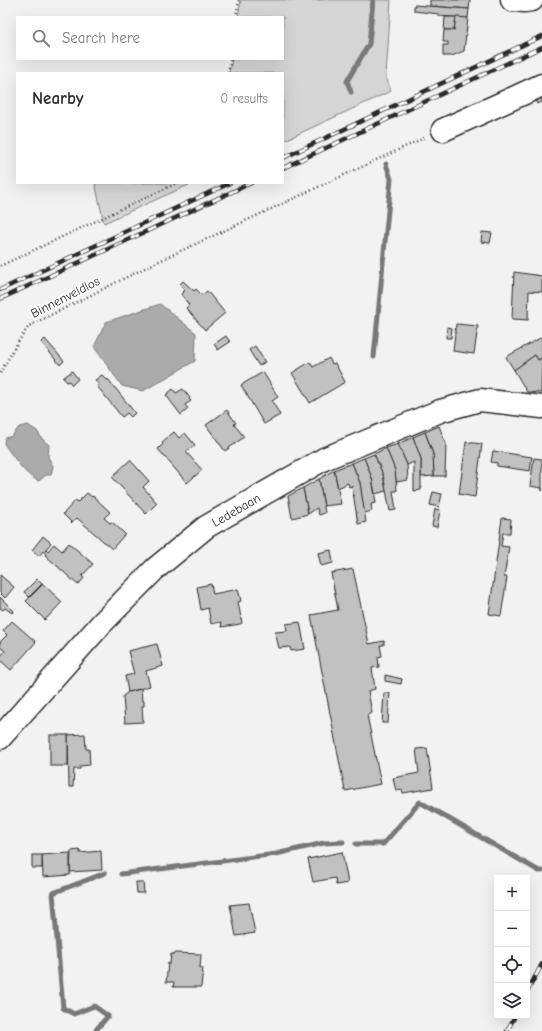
<!DOCTYPE html>
<meta charset="utf-8">
<style>
:root{--surface:#fff;--page:#f2f2f3;--text:#2b2b33;--muted:#7c7c81;--line:#e1e1e2}
body{margin:0;font-family:"Comic Neue",sans-serif;background:var(--page);color:var(--text)}
.controls{position:absolute;right:12px;bottom:12px;display:grid;overflow:hidden;border-radius:0px;box-shadow:0 4px 16px #0002}
.controls button{width:36px;height:36px;display:grid;place-items:center;padding:0;border:0;border-bottom:1px solid var(--line);background:var(--surface);color:var(--text);font:20px sans-serif}
.list{margin:0;padding:0;list-style:none}
h2{display:flex;justify-content:space-between;align-items:center;height:52px;margin:0;padding:0 16px;font-size:17px}
h2 small{font-size:13px;font-weight:400;color:var(--muted)}
.icon{flex:none;width:22px;height:22px;fill:none;stroke:currentColor;stroke-width:2;stroke-linecap:round;stroke-linejoin:round}
.map{position:relative;flex:none;width:542px;height:1031px;overflow:hidden}
.search{position:absolute;background:var(--surface);box-shadow:0 4px 16px #0002;left:16px;top:16px;width:268px;height:44px;display:flex;align-items:center;gap:10px;box-sizing:border-box;padding:0 14px;border-radius:0px;color:var(--muted);font-size:15px}
.panel{position:absolute;background:var(--surface);box-shadow:0 4px 16px #0002;left:16px;top:72px;width:268px;height:112px;border-radius:0px}
.map>svg:first-child{display:block}
.green{fill:#d5d5d5;stroke:#808080}
.water{fill:#ababab;stroke:#787878}
.lines{fill:none;stroke-linecap:round;stroke-linejoin:round}
.stream{stroke:#787878;stroke-width:5}
.building{fill:#c1c1c1;stroke:#2b2b2b}
.minor-casing{stroke:#2b2b2b;stroke-width:25}
.path{stroke:#2b2b2b;stroke-width:2.5;stroke-dasharray:1 3;stroke-linecap:butt}
.minor{stroke:#fff;stroke-width:22}
.rail-casing{stroke:#2b2b2b;stroke-width:4.5}
.rail{stroke:#fff;stroke-width:3;stroke-dasharray:9;stroke-linecap:butt}
.labels{text-anchor:middle;dominant-baseline:central;stroke-width:3.5;stroke-linejoin:round;paint-order:stroke}
.street-label{font-size:13px;fill:#2b2b2b;stroke:#fff}
</style>
<div class="map">
<svg width="542" height="1031" viewBox="0 0 542 1031">
<rect width="100%" height="100%" fill="#f2f2f2"/>
<filter id="ink" filterUnits="userSpaceOnUse"><feTurbulence type="fractalNoise" baseFrequency=".025" numOctaves="2"/><feDisplacementMap in="SourceGraphic" scale="8" xChannelSelector="R" yChannelSelector="G"/><feConvolveMatrix kernelMatrix="1 2 1 2 8 2 1 2 1" color-interpolation-filters="sRGB"/></filter>
<g filter="url(#ink)">
<!-- green -->
<g class="green">
<polygon points="241,0 391,0 386,77 391,91 283,141 283,73 229,73 232,59 283,59 283,17 238,17"/>
<polygon points="95,183 193,183 104,223"/>
</g>
<!-- water -->
<g class="water">
<polygon points="160,304 196,333 195,361 143,391 122,386 94,347 106,322"/>
<path d="M28,425L37,431L42,439L49,445L48,457L53,466L51,475H46L39,481C24,475 14,457 4,444L5,438L12,436L19,427Z"/>
</g>
<g class="lines">
<!-- stream -->
<g class="stream">
<polyline points="351,92 347,81 369,44 373,0"/>
<polyline points="374,357 391,179 386,164"/>
<polyline points="356,844 383,844 420,802 539,871 542,871"/>
<polyline points="121,874 276,854 324,843 343,842"/>
<polyline points="95,1031 108,1016 94,1006 74,1014 63,1008 53,893 105,873"/>
</g>
</g>
<!-- building -->
<g class="building">
<polygon points="430,0 470,0 469,9 430,6"/>
<polygon points="414,5 469,9 468,18 438,16 439,14 414,11"/>
<polygon points="445,17 456,17 454,30 444,30"/>
<polygon points="456,17 468,18 464,51 452,56 443,56 443,45 448,45 448,42 443,42 444,30 454,30"/>
<polygon points="542,94 542,102 537,104 534,98"/>
<polygon points="482,232 492,233 490,243 481,242"/>
<polygon points="514,272 542,276 542,292 529,291 528,320 512,319"/>
<polygon points="183,281 194,291 196,289 202,295 207,291 225,313 205,330 186,308 189,305 181,294 185,290 180,284"/>
<polygon points="456,324 478,326 474,354 453,351"/>
<polygon points="447,327 452,328 451,338 446,338"/>
<polygon points="226,336 230,342 218,350 214,344"/>
<polygon points="542,337 542,358 538,360 535,355 514,370 506,357"/>
<polygon points="45,339 64,361 60,365 41,342"/>
<polygon points="255,346 265,362 259,366 249,350"/>
<polygon points="535,355 538,360 542,358 541,393 527,392 514,370"/>
<polygon points="329,358 332,364 335,363 345,382 310,403 292,373 310,362 313,367"/>
<polygon points="72,371 78,379 72,385 69,381 67,382 63,378"/>
<polygon points="263,372 278,397 272,401 280,415 264,424 241,385"/>
<polygon points="102,375 107,380 108,379 135,413 131,417 127,413 122,417 97,386 99,385 95,380"/>
<polygon points="173,389 176,393 183,389 190,398 189,399 191,401 185,405 188,409 181,415 166,395"/>
<polygon points="227,410 236,423 234,424 244,437 225,451 206,425"/>
<polygon points="439,426 446,444 445,476 434,476 433,454 425,432"/>
<polygon points="174,432 179,438 185,433 195,445 186,452 202,470 187,483 158,449 163,444 162,442"/>
<polygon points="425,432 433,454 434,476 421,477 421,459 413,437"/>
<polygon points="413,437 421,459 421,490 414,491 414,462 407,465 398,444"/>
<polygon points="466,442 482,444 475,497 459,494"/>
<polygon points="398,444 407,465 408,480 396,482 395,470 386,448"/>
<polygon points="386,448 395,470 397,491 393,491 396,510 390,511 383,475 374,454"/>
<polygon points="493,451 532,457 530,471 497,466 497,463 491,462"/>
<polygon points="374,454 383,475 386,491 375,494 372,478 364,458"/>
<polygon points="364,458 372,478 376,503 371,504 372,511 364,513 360,483 352,463"/>
<polygon points="534,458 542,459 542,491 542,488 530,486"/>
<polygon points="130,460 149,481 143,487 157,503 146,514 112,477"/>
<polygon points="352,463 360,483 366,522 358,524 352,486 349,487 348,483 338,488 334,470"/>
<polygon points="334,470 341,504 324,506 319,479"/>
<polygon points="319,479 325,513 319,515 317,508 308,514 303,488"/>
<polygon points="303,488 308,514 292,518 288,496"/>
<polygon points="433,492 442,494 439,507 430,505"/>
<polygon points="87,493 92,497 93,496 110,512 104,518 110,523 112,522 125,534 112,549 77,518 72,523 63,514 76,500 78,502"/>
<polygon points="435,509 440,510 437,527 432,526"/>
<polygon points="502,518 511,519 510,533 503,533 501,546 509,547 504,577 507,577 501,616 489,614"/>
<polygon points="43,536 51,543 46,549 48,551 54,544 62,551 69,543 93,564 82,576 84,578 78,585 45,555 46,554 43,551 39,556 32,550"/>
<polygon points="331,550 333,563 321,566 318,553"/>
<polygon points="353,569 369,644 384,641 384,645 380,645 382,656 378,657 379,667 372,668 375,689 368,691 372,713 367,715 381,784 345,791 311,615 338,610 331,573"/>
<polygon points="0,575 14,587 5,598 0,593"/>
<polygon points="37,579 42,584 29,597 24,592"/>
<polygon points="43,584 62,602 45,620 26,601"/>
<polygon points="211,584 213,594 238,589 241,601 238,602 242,623 240,624 222,627 221,622 211,624 208,608 201,610 197,587"/>
<polygon points="0,597 14,611 12,613 5,608 3,610 0,608"/>
<polygon points="12,621 36,642 11,670 0,660 0,657 5,651 0,647 0,642 7,635 3,631"/>
<polygon points="300,622 305,649 291,651 290,647 279,648 275,632 287,631 286,624"/>
<polygon points="157,644 163,666 146,671 150,686 128,692 125,676 134,674 128,651"/>
<polygon points="385,675 402,679 401,684 385,681"/>
<polygon points="141,689 142,701 144,701 144,706 142,706 143,722 125,723 123,696 128,692"/>
<polygon points="384,693 390,693 388,723 382,723"/>
<polygon points="85,734 86,749 89,749 90,765 80,766 80,769 74,769 73,787 69,787 68,735"/>
<rect x="50" y="735" width="18" height="31"/>
<polygon points="427,748 433,788 403,793 402,790 396,791 393,778 419,773 416,749"/>
<polygon points="80,850 80,853 101,851 102,870 70,872 71,851"/>
<polygon points="342,852 348,883 336,885 335,878 313,882 308,859"/>
<polygon points="70,853 70,875 43,877 42,855"/>
<rect x="32" y="855" width="10" height="13"/>
<polygon points="136,882 143,882 144,893 137,893"/>
<polygon points="249,903 255,933 236,936 230,905"/>
<polygon points="174,953 201,954 200,968 203,968 201,987 173,987 174,982 166,982 168,963 170,964 171,954 174,954"/>
</g>
<g class="lines">
<!-- minor casing -->
<g class="minor-casing">
<g id="minor">
<polyline points="512,0 525,1 532,0"/>
<polyline points="443,130 542,85"/>
<polyline points="0,738 102,623 155,569 206,527 324,459 440,411 480,400 542,407"/>
</g>
</g>
<!-- path -->
<g class="path">
<polyline points="236,17 239,0"/>
<polyline points="228,73 231,59"/>
<polyline points="0,266 177,183"/>
<polyline points="0,373 18,342 29,326 159,261 426,137"/>
</g>
<!-- minor -->
<use href="#minor" class="minor"/>
<!-- rail casing -->
<g class="rail-casing">
<g id="rail">
<polyline points="283,158 542,36"/>
<polyline points="283,168 542,47"/>
<polyline points="0,290 230,183"/>
<polyline points="0,299 251,183"/>
<polyline points="527,992 542,964"/>
<polyline points="507,1031 515,1016"/>
</g>
</g>
<!-- rail -->
<use href="#rail" class="rail"/>
</g>
</g>
<g class="labels">
<!-- street labels -->
<g class="street-label">
<text transform="translate(65 297) rotate(-27)">Binnenveldlos</text>
<text transform="translate(236 510) rotate(-30)">Ledebaan</text>
</g>
</g>
</svg>
<div class="controls">
<button>+</button>
<button>−</button>
<button><svg class="icon" aria-label="locate" viewBox="0 0 24 24"><circle cx="12" cy="12" r="6"/><path d="M12 2v4M12 18v4M2 12h4M18 12h4"/></svg></button>
<button><svg class="icon" aria-label="layers" viewBox="0 0 24 24"><path d="M12 4l9 5-9 5-9-5zM3 14l9 5 9-5"/></svg></button>
</div>
<div class="search"><svg class="icon" aria-label="search" viewBox="0 0 24 24"><circle cx="10" cy="10" r="6"/><path d="M15 15l6 6"/></svg>Search here</div>
<section class="panel">
<h2>Nearby<small>0 results</small></h2>
<ul class="list">
</ul>
</section>
</div>
